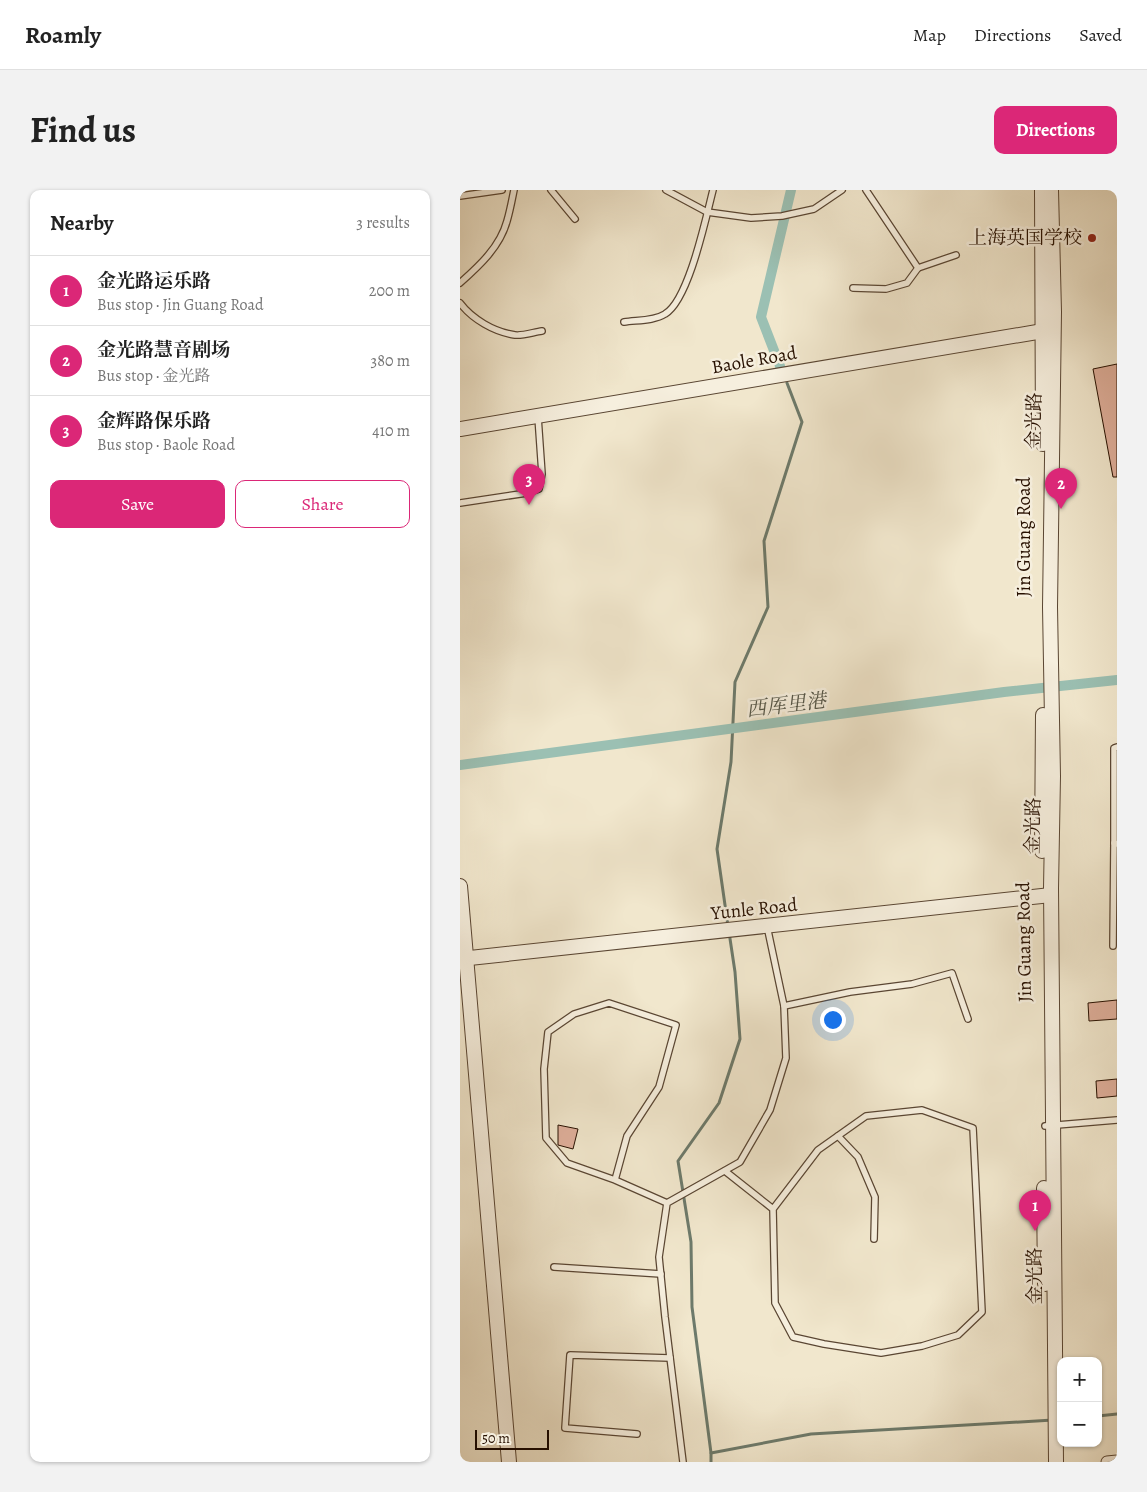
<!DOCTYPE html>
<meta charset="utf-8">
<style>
:root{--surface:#fff;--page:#f2f2f2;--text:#222;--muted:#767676;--line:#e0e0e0;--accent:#db2777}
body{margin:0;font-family:Alegreya,"Noto Serif SC",serif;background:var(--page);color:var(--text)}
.controls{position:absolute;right:15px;bottom:15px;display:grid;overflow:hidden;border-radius:10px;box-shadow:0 1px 4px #0004}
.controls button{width:45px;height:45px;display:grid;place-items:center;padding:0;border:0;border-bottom:1px solid var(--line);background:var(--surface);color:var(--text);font:25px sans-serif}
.scale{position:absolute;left:15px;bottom:12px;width:74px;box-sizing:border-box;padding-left:5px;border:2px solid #271000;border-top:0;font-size:14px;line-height:18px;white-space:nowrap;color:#271000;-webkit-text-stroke:4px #f6efde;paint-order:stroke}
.you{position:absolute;left:372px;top:829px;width:18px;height:18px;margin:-12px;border:4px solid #fff;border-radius:50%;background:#1a73e8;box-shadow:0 0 0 8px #1a73e833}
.badge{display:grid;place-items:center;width:32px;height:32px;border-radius:50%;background:var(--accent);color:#fff;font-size:16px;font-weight:700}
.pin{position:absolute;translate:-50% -41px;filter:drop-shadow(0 1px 2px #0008)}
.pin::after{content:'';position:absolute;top:26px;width:18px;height:15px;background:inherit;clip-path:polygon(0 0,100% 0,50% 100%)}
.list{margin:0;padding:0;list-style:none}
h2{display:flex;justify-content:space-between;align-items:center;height:65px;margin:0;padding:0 20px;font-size:21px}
h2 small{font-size:16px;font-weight:400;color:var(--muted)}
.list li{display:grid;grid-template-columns:32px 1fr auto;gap:15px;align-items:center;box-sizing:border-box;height:70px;padding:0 20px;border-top:1px solid var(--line)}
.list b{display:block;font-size:19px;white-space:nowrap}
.list p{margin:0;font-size:16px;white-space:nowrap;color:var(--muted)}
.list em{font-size:16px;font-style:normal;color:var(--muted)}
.actions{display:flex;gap:10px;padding:15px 20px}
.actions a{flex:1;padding:11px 0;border:1px solid var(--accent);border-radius:10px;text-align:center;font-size:18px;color:var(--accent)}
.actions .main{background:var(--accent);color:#fff}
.map{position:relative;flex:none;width:657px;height:1272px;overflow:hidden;border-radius:10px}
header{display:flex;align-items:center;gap:30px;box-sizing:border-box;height:70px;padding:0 25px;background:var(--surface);border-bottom:1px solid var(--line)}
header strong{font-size:24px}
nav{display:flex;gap:28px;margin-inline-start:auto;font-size:18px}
.intro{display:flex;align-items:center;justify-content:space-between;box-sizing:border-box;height:120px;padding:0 30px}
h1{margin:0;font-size:35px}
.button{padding:12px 22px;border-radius:10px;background:var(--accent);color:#fff;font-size:18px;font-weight:700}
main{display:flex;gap:30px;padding:0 30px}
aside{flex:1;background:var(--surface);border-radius:10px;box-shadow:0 1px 4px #0004}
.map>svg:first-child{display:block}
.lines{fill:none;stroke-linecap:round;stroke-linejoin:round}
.stream{stroke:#6d7a6b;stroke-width:3}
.canal{stroke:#9bc0b3;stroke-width:10}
.building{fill:#dfaf9b;stroke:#271000}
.service-casing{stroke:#5a4633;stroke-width:8}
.minor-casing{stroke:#5a4633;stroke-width:13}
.tertiary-casing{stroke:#5a4633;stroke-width:16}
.service{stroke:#f6efde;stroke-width:5.5}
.minor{stroke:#f6efde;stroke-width:11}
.tertiary{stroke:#f6efde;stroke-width:14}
.poi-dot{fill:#8f2418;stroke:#f6efde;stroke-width:2}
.labels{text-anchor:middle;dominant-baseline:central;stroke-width:5;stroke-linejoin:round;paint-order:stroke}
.poi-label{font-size:19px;fill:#271000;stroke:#f6efde;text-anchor:end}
.street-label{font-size:19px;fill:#271000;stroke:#f6efde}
.water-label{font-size:20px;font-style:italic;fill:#555648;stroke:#f6efde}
</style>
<header>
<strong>Roamly</strong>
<nav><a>Map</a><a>Directions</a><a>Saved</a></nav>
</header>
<div class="intro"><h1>Find us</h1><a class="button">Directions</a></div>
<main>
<aside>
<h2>Nearby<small>3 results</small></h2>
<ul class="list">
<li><span class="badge">1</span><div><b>金光路运乐路</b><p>Bus stop · Jin Guang Road</p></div><em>200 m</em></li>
<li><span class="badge">2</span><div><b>金光路慧音剧场</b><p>Bus stop · 金光路</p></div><em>380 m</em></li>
<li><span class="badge">3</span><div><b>金辉路保乐路</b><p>Bus stop · Baole Road</p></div><em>410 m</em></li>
</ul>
<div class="actions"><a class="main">Save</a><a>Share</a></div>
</aside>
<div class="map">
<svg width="657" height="1272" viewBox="0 0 657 1272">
<rect width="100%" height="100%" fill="#f1e7cd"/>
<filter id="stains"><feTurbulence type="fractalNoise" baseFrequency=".004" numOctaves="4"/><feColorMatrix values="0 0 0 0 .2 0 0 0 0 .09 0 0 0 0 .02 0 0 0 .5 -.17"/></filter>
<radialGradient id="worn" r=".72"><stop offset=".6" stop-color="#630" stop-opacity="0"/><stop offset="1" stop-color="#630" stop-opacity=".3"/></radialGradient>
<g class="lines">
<!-- stream -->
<g class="stream">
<polyline points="268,736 257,659 271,572 275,492 308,417 304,351 342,232 327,193"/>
<polyline points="269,742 275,782 280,849 259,913 218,971 231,1052 232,1117 251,1263 351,1244 593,1230"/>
<polyline points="638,1226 657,1224"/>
<polyline points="251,1263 251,1272"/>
</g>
<!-- canal -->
<g class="canal">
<polyline points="320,176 301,127 331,0"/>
<polyline points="0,575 544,502 657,490"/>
</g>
</g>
<!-- building -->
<g class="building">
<polygon points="657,174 657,287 653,287 633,179"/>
<polygon points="657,810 657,829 629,831 628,813"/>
<polygon points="657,889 657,906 637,908 636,891"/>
<polygon points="98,935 118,939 113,959 98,955"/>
</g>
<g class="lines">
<!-- service casing -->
<g class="service-casing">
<g id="service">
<polyline points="91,0 115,29"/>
<polyline points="206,0 247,22 291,28 322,26 354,19 382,0"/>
<polyline points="0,6 42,0"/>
<polyline points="458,78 496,65"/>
<path d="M0,93C19,76 40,57 47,31C50,21 52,10 54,0"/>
<polyline points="393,98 426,99 447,93 458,78 406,0"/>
<path d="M0,113C12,129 34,142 55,145C63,146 74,142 82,141"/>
<path d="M164,132C177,130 194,131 205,124C229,110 246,27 253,0"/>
<polyline points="0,313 67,303 79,299 82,284 78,227"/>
<polyline points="654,653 654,558 657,557"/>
<polyline points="653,756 654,653 657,654"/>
<polyline points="324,816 390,802 452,794 492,783 508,829"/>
<polyline points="585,936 657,930"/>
<polyline points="378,946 398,967 415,1007 414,1049"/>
<polyline points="265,981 313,1019 315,1113 333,1147 364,1154 421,1163 462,1156 498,1145 522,1122 513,938 462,920 406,926 358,960 313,1019"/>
<polyline points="155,990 167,946 199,897 216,835 149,813 114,824 88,842 84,879 86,948 107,973 155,990 207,1013"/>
<polyline points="94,1077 201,1084"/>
<polyline points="177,1244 105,1238 110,1165 210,1168"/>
<polyline points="223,1272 205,1127 199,1067 207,1013 280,972 310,920 326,868 324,816 307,736"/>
</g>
</g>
<!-- minor casing -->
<g class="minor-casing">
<polyline id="minor" points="647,1272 657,1271"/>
</g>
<!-- tertiary casing -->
<g class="tertiary-casing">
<g id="tertiary">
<polyline points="582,0 583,254"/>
<polyline points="591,0 594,122 590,417 593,586 591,698 596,1272"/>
<polyline points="0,239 583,141 590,138"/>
<polyline points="582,661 583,525"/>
<polyline points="0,696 49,1272"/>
<polyline points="0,769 591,705"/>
<polyline points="584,998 585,1094"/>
</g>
</g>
<!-- service -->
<use href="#service" class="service"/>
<!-- minor -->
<use href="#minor" class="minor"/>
<!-- tertiary -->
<use href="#tertiary" class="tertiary"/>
</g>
<!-- markers -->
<circle class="poi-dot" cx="632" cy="48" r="5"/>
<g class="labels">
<!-- poi labels -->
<g class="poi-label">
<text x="622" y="48">上海英国学校</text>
</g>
<!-- street labels -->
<g class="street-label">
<text transform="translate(294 170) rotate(-10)">Baole Road</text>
<text transform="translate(574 231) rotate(-89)">金光路</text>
<text transform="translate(564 347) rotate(-90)">Jin Guang Road</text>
<text transform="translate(573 636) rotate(-89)">金光路</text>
<text transform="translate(294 719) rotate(-6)">Yunle Road</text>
<text transform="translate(564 752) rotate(-91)">Jin Guang Road</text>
<text transform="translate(575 1086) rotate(-90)">金光路</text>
</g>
<!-- water labels -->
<g class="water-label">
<text transform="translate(326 515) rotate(-7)">西厍里港</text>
</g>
</g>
<rect width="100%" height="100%" filter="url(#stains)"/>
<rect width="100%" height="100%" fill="url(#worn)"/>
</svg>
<div class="controls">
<button>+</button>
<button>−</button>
</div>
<div class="scale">50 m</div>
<div class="you"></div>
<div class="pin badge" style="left:575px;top:1041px">1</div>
<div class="pin badge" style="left:601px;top:319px">2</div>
<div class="pin badge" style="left:69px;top:315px">3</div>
</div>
</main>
